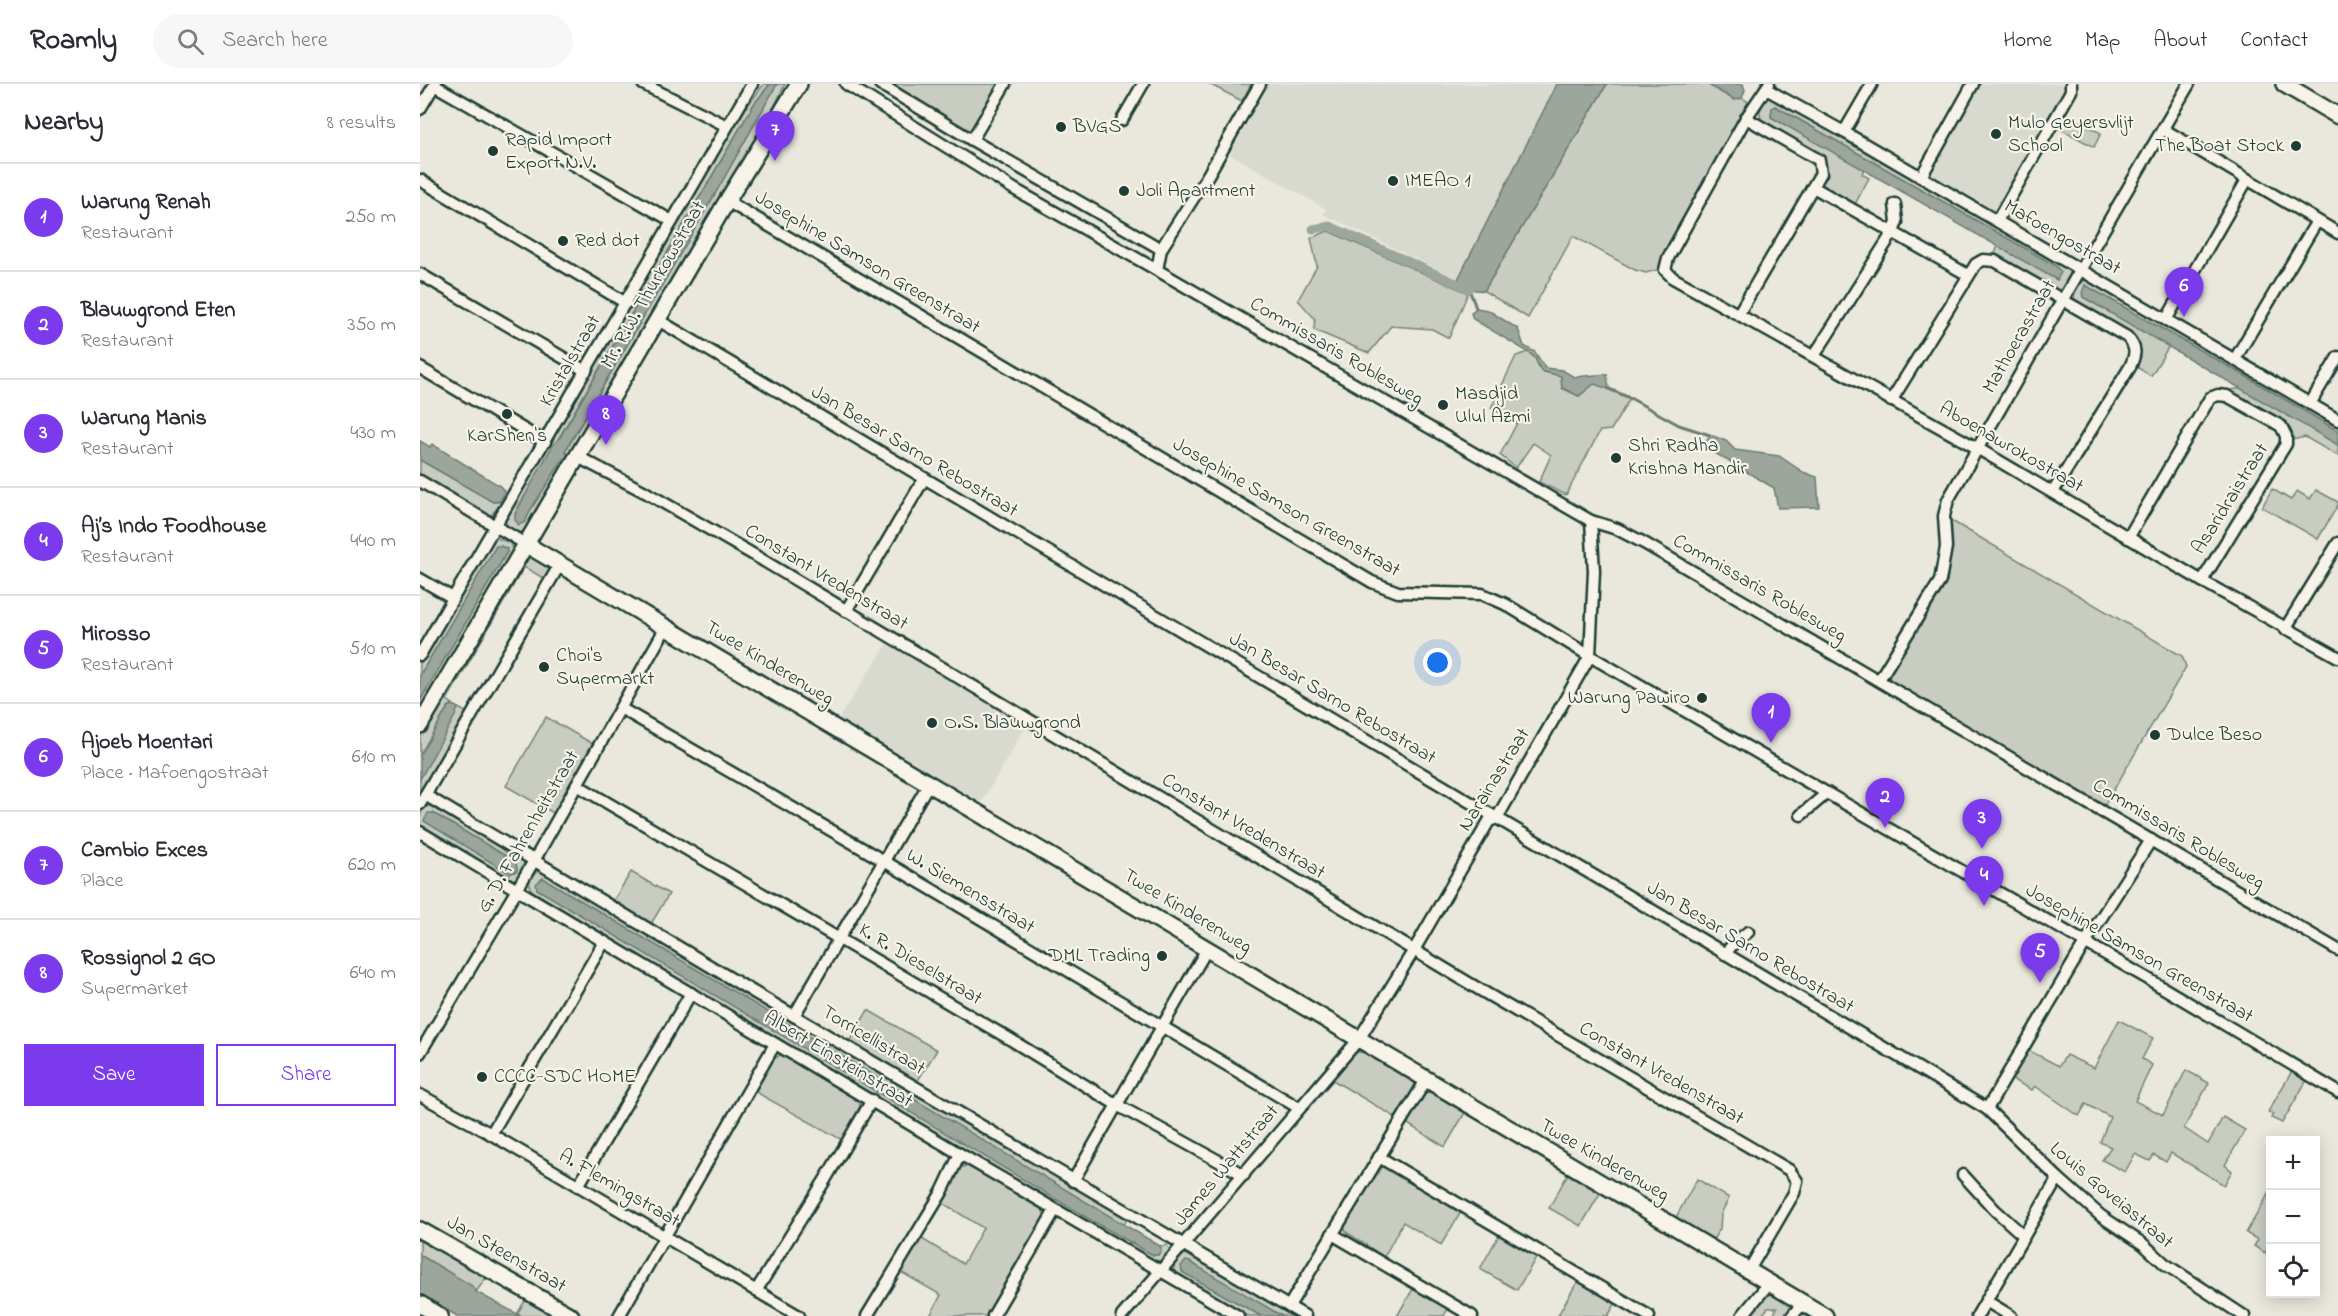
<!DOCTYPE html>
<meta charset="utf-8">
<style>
:root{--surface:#fff;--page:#f7f7f7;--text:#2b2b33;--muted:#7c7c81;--line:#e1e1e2;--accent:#7c3aed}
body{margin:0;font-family:"Indie Flower",sans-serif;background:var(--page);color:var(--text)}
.controls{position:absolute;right:18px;bottom:18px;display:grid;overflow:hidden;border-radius:0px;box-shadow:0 3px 15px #0003}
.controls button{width:54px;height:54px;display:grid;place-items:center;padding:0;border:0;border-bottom:2px solid var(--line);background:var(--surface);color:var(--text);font:30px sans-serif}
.you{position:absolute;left:1018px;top:579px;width:21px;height:21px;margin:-15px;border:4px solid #fff;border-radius:50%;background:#1a73e8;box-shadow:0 0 0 9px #1a73e833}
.badge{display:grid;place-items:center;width:39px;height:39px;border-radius:50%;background:var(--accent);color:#fff;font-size:20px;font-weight:700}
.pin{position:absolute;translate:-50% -50px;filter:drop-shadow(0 2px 3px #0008)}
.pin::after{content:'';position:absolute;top:32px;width:21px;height:18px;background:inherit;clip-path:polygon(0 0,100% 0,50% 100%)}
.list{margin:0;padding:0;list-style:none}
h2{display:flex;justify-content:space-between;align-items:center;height:78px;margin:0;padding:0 24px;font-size:26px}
h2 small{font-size:20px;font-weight:400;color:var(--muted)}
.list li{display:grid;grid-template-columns:39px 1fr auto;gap:18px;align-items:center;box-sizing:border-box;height:108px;padding:0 24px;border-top:2px solid var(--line)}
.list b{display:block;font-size:22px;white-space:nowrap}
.list p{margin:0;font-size:20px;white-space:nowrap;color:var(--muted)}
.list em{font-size:20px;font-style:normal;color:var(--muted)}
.actions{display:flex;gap:12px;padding:18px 24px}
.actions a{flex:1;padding:14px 0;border:2px solid var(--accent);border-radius:0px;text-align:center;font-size:21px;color:var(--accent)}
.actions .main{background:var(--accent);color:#fff}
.icon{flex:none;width:33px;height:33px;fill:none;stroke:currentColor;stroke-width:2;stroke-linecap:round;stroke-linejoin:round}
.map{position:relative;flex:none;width:1918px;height:1232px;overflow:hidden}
header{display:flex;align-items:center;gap:36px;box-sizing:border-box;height:84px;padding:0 30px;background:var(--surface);border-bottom:2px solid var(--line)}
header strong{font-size:28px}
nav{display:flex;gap:33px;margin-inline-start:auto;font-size:21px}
.search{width:420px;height:54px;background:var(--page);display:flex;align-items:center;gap:15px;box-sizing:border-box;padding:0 21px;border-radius:33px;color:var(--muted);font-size:22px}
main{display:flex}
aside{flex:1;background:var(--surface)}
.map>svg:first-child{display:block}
.built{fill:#d9dacf}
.green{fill:#c8ccc1;stroke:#74847a;stroke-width:1.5;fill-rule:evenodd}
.water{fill:#9ca69c;stroke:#6a7c72;stroke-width:1.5}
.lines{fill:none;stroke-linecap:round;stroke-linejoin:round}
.stream{stroke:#6a7c72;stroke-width:3}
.canal{stroke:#9ca69c;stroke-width:9}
.street-casing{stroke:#1f3d34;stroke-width:15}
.secondary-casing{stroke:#1f3d34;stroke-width:20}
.street{stroke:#f7f3e8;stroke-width:10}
.secondary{stroke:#f7f3e8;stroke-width:15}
.poi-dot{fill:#1f3d34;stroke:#f7f3e8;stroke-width:2}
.labels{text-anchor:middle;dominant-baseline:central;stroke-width:4.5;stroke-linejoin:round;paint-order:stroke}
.poi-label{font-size:20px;fill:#1f3d34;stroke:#f7f3e8;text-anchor:start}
.street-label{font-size:20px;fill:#1f3d34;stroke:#f7f3e8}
</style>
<header>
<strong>Roamly</strong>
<div class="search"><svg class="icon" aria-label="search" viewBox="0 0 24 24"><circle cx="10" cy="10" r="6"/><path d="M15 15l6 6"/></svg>Search here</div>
<nav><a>Home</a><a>Map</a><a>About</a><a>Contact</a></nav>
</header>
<main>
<aside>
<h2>Nearby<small>8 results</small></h2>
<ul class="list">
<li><span class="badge">1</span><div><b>Warung Renah</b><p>Restaurant</p></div><em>250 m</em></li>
<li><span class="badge">2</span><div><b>Blauwgrond Eten</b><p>Restaurant</p></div><em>350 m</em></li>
<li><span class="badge">3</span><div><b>Warung Manis</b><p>Restaurant</p></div><em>430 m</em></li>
<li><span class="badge">4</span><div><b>Aj’s Indo Foodhouse</b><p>Restaurant</p></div><em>440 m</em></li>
<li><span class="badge">5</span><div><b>Mirosso</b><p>Restaurant</p></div><em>510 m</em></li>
<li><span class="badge">6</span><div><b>Ajoeb Moentari</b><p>Place · Mafoengostraat</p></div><em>610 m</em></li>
<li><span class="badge">7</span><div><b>Cambio Exces</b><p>Place</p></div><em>620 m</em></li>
<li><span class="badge">8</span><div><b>Rossignol 2 GO</b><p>Supermarket</p></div><em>640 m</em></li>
</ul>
<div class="actions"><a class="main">Save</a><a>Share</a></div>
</aside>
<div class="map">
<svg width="1918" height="1232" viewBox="0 0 1918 1232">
<rect width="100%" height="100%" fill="#eae8dd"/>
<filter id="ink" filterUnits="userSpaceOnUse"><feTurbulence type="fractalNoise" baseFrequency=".0167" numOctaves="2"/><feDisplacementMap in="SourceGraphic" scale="12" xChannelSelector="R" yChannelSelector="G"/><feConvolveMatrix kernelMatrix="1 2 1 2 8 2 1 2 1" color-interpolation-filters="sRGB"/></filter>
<g filter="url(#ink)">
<!-- built -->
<g class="built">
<polygon points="848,0 1137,0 1038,195 903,130 906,125 810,70"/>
<polygon points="1559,0 1647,0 1645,10 1574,129 1507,90"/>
<polygon points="467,560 607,641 561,719 417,637"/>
</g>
<!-- green -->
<g class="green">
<polygon points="344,0 350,0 334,20 100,420 95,430 105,438 111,425 143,375 145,368 295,110 357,0 365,0 354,23 108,446 97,449 87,443 85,433 279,101 326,24"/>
<polygon points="468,0 581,0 550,50"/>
<polygon points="789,0 831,0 822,17"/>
<polygon points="1187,0 1287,0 1314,16 1322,14 1332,20 1246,167 1243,175 1244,184 1226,189 1215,186 1153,152 1108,234 1064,207"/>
<path d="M1350,13H1355L1646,183L1651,192L1644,206L1636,208L1574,172L1578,162L1637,196L1636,182L1355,22L1352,24L1351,33L1444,85L1442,90L1449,94L1434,122L1402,102L1407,83L1403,74L1344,39C1337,30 1340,25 1345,15Z"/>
<polygon points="1642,29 1681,49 1674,63 1635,42"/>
<polygon points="908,147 1048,209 1029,254 1012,245 971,242 949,269 894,246 895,235 878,216 897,182 891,154"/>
<path d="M1666,196L1918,340V347L1827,293L1665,201L1663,213L1749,262L1731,292L1715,282C1719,273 1722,266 1717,257L1655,219C1653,210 1655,200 1666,196Z"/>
<polygon points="1108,268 1115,274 1121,287 1141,292 1142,304 1159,312 1174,299 1210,314 1191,346 1180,347 1146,411 1119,398 1131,371 1113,359 1096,384 1080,371 1097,339 1071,324 1096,272"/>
<polygon points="1821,304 1918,361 1918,372 1885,353 1872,356 1865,342 1806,307"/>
<polygon points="0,376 73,418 82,418 71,431 66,430 0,390"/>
<polygon points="1852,405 1871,416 1877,407 1890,415 1896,406 1918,418 1918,421 1898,455 1842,423"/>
<polygon points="1530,436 1762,572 1766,583 1683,724 1472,598 1469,592 1471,585 1525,494"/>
<polygon points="77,454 90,459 93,469 0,631 0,617 87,468 76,463 0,591 0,579 72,456"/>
<polygon points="108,472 115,472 129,480 130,487 125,495 104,483 27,616 33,620 28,623 0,671 0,653 102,476"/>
<polygon points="38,624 48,629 0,712 0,695"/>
<polygon points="126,633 175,661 135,730 86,702"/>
<path d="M11,721L101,773C108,782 102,792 93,796L0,742C0,731 0,724 11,721ZM13,729L96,778L97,786L90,789L4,737Z"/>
<polygon points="121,787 707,1135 704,1141 123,794 117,805 733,1171 738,1171 741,1166 740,1162 747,1161 750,1167 745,1175 732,1178 112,807 109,798 116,788"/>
<polygon points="211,788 249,810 231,840 193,817"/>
<polygon points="448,926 517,966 497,998 429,958"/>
<polygon points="1699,936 1733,954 1722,975 1732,981 1715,1017 1743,1031 1766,986 1789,999 1764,1044 1788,1060 1803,1033 1825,1046 1805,1081 1812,1087 1804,1101 1751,1069 1746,1078 1734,1071 1730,1077 1715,1070 1705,1088 1682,1076 1691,1063 1680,1058 1690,1033 1666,1020 1659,1032 1615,1002 1612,1006 1589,994 1606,965 1639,982 1646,971 1674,984"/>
<polygon points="938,968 950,969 995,998 994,1008 978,1035 911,995 932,970"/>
<polygon points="362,970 438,1013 440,1022 422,1056 334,1007 353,976"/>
<polygon points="1872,987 1887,996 1862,1039 1851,1034 1853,1030 1848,1028"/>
<polygon points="1011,1007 1046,1027 1025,1063 986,1039 1000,1013"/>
<polygon points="551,1081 621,1123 625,1132 568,1232 510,1232 521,1211 479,1187 499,1153 543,1180 563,1144 521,1118 538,1084"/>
<polygon points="964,1082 1041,1128 1021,1161 983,1138 964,1173 926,1148 924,1141 955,1087"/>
<polygon points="1149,1088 1182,1106 1161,1142 1129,1124"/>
<polygon points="1277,1095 1309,1114 1301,1130 1300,1145 1292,1157 1255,1135"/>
<polygon points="1849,1109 1850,1160 1845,1169 1834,1162 1838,1156 1826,1149"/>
<polygon points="0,1150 69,1190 56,1208 51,1202 0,1171"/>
<polygon points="1079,1151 1117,1172 1097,1206 1060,1185"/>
<path d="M766,1170L773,1172L874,1232H862L845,1222L763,1188L841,1232H827L754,1189C752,1181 758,1173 766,1170Z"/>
<polygon points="1159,1195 1197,1217 1188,1232 1138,1231"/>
<polygon points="994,1203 1028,1224 1024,1232 977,1232"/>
<polygon points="1350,1210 1355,1210 1371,1219 1372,1224 1367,1232 1353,1232 1357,1224 1348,1224 1341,1232 1330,1232 1344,1213"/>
<polygon points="108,1212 143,1232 101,1232 97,1230"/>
</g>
<!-- water -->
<g class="water">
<polygon points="350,0 357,0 295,110 145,367 148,371 146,374 143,375 111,425 105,438 99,441 95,436 95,430 134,359 139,355 334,20"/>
<polygon points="1137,0 1187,0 1064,207 1049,205 1038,195"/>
<polygon points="1287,0 1323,0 1325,6 1322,14 1315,16"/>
<polygon points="1355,22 1636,182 1641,188 1637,196 1351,33 1352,24"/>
<polygon points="1665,201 1827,293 1918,347 1918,361 1663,213 1662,209"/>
<polygon points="1056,224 1068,226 1098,245 1104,262 1115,268 1125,284 1142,286 1154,293 1187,290 1189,305 1174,300 1159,312 1142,304 1141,292 1121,287 1115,274 1108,268 1053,235 1051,229"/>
<polygon points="1290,351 1306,357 1315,366 1359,372 1383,388 1397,393 1399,423 1358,424 1354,404 1283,362"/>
<polygon points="0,357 10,363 12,360 80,402 85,408 80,417 73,418 0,376"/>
<polygon points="76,462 81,462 87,465 87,468 0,617 0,591"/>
<polygon points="33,621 38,624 35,632 0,695 0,671 28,623"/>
<polygon points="8,729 13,729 96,778 97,787 90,790 4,737"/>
<polygon points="123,794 740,1162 741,1166 738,1171 733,1171 669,1135 117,805 116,800"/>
<polygon points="0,1171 52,1202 56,1208 101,1232 37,1232 0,1210"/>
<polygon points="766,1177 770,1178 862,1232 841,1232 762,1188 761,1182"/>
</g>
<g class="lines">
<!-- stream -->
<g class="stream">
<polyline points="1049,205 1056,224"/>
<polyline points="1189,305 1210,314 1259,341 1290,351"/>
</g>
<!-- canal -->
<polyline class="canal" points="893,145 910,142 1049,205 1055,195"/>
<!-- street casing -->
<g class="street-casing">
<g id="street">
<polyline points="223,0 307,42"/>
<polyline points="426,0 594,105 737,186"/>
<polyline points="460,0 552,56 741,165 737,186 1171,437 1197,445 1224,459 1918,866"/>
<polyline points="1349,0 1326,34 1248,174 1245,186 1253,194 1557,364 1782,497 1918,573"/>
<polyline points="14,1 252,137"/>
<polyline points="1346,5 1424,48 1918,336"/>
<polyline points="0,25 15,0"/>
<polyline points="702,36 723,0"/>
<polyline points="1743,45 1918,149"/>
<polyline points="1424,48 1452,0"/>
<polyline points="552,56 585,0"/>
<polyline points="1501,93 1553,0"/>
<polyline points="0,96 206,219"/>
<polyline points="1393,103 1548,191"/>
<polyline points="307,117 952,498 978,508 1062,510 1085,520 1170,572 1730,896 1918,1008"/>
<polyline points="1577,137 1651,7 1651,0"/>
<polyline points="741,165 788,91 840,0"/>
<polyline points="0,190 166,287"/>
<polyline points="1319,229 1401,89 1399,76 1326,34"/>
<polyline points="238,236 1567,1025"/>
<polyline points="1746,236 1827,96"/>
<polyline points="1394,272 1473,148 1477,138 1475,120"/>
<polyline points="1815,275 1897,137"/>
<polyline points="0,284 125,358"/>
<path d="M1471,317L1556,180L1563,176L1575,177L1707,253C1717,264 1716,270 1710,283L1633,408"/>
<polyline points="1890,320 1918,273"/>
<polyline points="158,373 225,408 334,471 1062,907 1369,1086 1377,1097 1374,1109 1329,1186"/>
<polyline points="0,397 107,461"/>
<polyline points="1708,454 1790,314 1798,311 1807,312 1861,342 1866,352 1866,360 1782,497"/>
<polyline points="0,495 33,514"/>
<polyline points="426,527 504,395"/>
<polyline points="1865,545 1918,459"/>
<polyline points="0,571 332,0"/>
<polyline points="1459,596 1520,497 1526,463 1524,432 1528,416 1642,217 1769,0"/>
<polyline points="202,625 464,777 879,1024"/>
<polyline points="157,701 588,954 697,1021 824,1091"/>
<polyline points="5,711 330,906 885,1232"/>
<polyline points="0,720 140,480"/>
<polyline points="1381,731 1407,709"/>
<polyline points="0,748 540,1070 818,1232"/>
<polyline points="1731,756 1665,859 1567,1025 1638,1094 1681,1132 1723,1160 1745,1180 1824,1232"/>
<polyline points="1305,870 1313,860 1328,848"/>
<polyline points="374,932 509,699"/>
<polyline points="0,969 115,775 246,543"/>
<polyline points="0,1011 71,1050 379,1232"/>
<polyline points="71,1050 184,858"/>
<polyline points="959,1073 1229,1232"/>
<polyline points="1543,1091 1575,1126 1604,1152"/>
<polyline points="653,1097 787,865"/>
<polyline points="158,1102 271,909"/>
<polyline points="912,1150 1052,1232"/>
<polyline points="336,1207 405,1096 452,1016"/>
<polyline points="1566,1217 1591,1232"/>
<polyline points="869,1222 1006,996"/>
<polyline points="199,1232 355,960"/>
<polyline points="447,1232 522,1108 540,1070"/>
<polyline points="573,1232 635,1126"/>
<polyline points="702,1232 939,955 994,866 1069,737 1077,734 1170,572 1174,487 1171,437"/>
<polyline points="1322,1232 1350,1198"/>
<polyline points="1372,1232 1383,1219"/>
<polyline points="1557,1232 1638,1094"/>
</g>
</g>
<!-- secondary casing -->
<g class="secondary-casing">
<g id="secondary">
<polyline points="1864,0 1918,32"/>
<polyline points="107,461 1405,1232"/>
<polyline points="0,641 307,117 379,0"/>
<polyline points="0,1146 151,1232"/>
<polyline points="0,1220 20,1232"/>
</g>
</g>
<!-- street -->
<use href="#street" class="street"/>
<!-- secondary -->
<use href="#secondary" class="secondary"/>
</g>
</g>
<!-- markers -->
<g class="poi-dot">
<circle cx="641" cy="43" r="6"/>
<circle cx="1576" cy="50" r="6"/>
<circle cx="1876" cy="62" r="6"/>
<circle cx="73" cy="67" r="6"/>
<circle cx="973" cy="97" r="6"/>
<circle cx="704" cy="107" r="6"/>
<circle cx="143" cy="157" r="6"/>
<circle cx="1023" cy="321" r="6"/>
<circle cx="87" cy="330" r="6"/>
<circle cx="1196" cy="374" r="6"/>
<circle cx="124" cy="583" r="6"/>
<circle cx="1282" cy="614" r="6"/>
<circle cx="512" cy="639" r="6"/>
<circle cx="1735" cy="651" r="6"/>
<circle cx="742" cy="872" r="6"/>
<circle cx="62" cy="993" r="6"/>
</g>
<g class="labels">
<!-- poi labels -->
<g class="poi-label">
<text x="1588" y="39">Mulo Geyersvlijt<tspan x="1588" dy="23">School</tspan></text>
<text x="653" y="43">BVGS</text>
<text x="85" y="56">Rapid Import<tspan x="85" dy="23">Export N.V.</tspan></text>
<text x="1864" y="62" text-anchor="end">The Boat Stock</text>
<text x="985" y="97">IMEAO 1</text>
<text x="716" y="107">Joli Apartment</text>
<text x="155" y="157">Red dot</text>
<text x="1035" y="310">Masdjid<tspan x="1035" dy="23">Ulul Azmi</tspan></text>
<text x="87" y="352" text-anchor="middle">KarShen's</text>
<text x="1208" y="362">Shri Radha<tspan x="1208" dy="23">Krishna Mandir</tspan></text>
<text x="136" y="572">Choi's<tspan x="136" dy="23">Supermarkt</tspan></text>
<text x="1270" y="614" text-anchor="end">Warung Pawiro</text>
<text x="524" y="639">O.S. Blauwgrond</text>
<text x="1747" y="651">Dulce Beso</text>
<text x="730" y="872" text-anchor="end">DML Trading</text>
<text x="74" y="993">CCCC-SDC HOME</text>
</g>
<!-- street labels -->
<g class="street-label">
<text transform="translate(1642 154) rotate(30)">Mafoengostraat</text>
<text transform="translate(447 179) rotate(31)">Josephine Samson Greenstraat</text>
<text transform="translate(234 201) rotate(-60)">Mr. R.W. Thurkowstraat</text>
<text transform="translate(1600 253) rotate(-60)">Mathoerastraat</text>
<text transform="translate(916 268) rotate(30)">Commissaris Roblesweg</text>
<text transform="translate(151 277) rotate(-60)">Kristalstraat</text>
<text transform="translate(1591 364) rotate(30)">Aboenawrokostraat</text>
<text transform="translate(494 368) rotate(31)">Jan Besar Sarno Rebostraat</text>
<text transform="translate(1811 415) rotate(-58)">Asaridraistraat</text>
<text transform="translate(866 424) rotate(30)">Josephine Samson Greenstraat</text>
<text transform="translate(406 494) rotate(31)">Constant Vredenstraat</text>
<text transform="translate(1339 505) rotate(30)">Commissaris Roblesweg</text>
<text transform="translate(349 580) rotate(31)">Twee Kinderenweg</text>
<text transform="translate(912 615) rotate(31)">Jan Besar Sarno Rebostraat</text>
<text transform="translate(1075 696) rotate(-58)">Narainastraat</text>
<text transform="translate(823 743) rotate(31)">Constant Vredenstraat</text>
<text transform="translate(109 748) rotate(-60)">G. D. Fahrenheitstraat</text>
<text transform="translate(1758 751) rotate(31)">Commissaris Roblesweg</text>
<text transform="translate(550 808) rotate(31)">W. Siemensstraat</text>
<text transform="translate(767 828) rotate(31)">Twee Kinderenweg</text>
<text transform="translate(1330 864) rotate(31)">Jan Besar Sarno Rebostraat</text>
<text transform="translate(1719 870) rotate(30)">Josephine Samson Greenstraat</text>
<text transform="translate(500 881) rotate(31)">K. R. Dieselstraat</text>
<text transform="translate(453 957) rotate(31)">Torricellistraat</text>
<text transform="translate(418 976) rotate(31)">Albert Einsteinstraat</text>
<text transform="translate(1241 990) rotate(30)">Constant Vredenstraat</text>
<text transform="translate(1184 1077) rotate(30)">Twee Kinderenweg</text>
<text transform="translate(807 1082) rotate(-50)">James Wattstraat</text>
<text transform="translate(199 1105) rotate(30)">A. Flemingstraat</text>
<text transform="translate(1691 1112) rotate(40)">Louis Goveiastraat</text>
<text transform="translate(86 1171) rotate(30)">Jan Steenstraat</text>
</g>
</g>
</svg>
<div class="controls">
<button>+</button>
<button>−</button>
<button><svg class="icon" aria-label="locate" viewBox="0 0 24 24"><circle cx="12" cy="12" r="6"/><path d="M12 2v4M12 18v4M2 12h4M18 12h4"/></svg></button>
</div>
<div class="you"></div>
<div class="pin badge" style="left:1351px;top:659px">1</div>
<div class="pin badge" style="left:1465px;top:744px">2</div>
<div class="pin badge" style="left:1562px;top:765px">3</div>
<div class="pin badge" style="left:1564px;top:822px">4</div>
<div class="pin badge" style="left:1620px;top:899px">5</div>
<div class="pin badge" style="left:1764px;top:233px">6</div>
<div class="pin badge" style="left:355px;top:77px">7</div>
<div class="pin badge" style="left:186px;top:361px">8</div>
</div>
</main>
